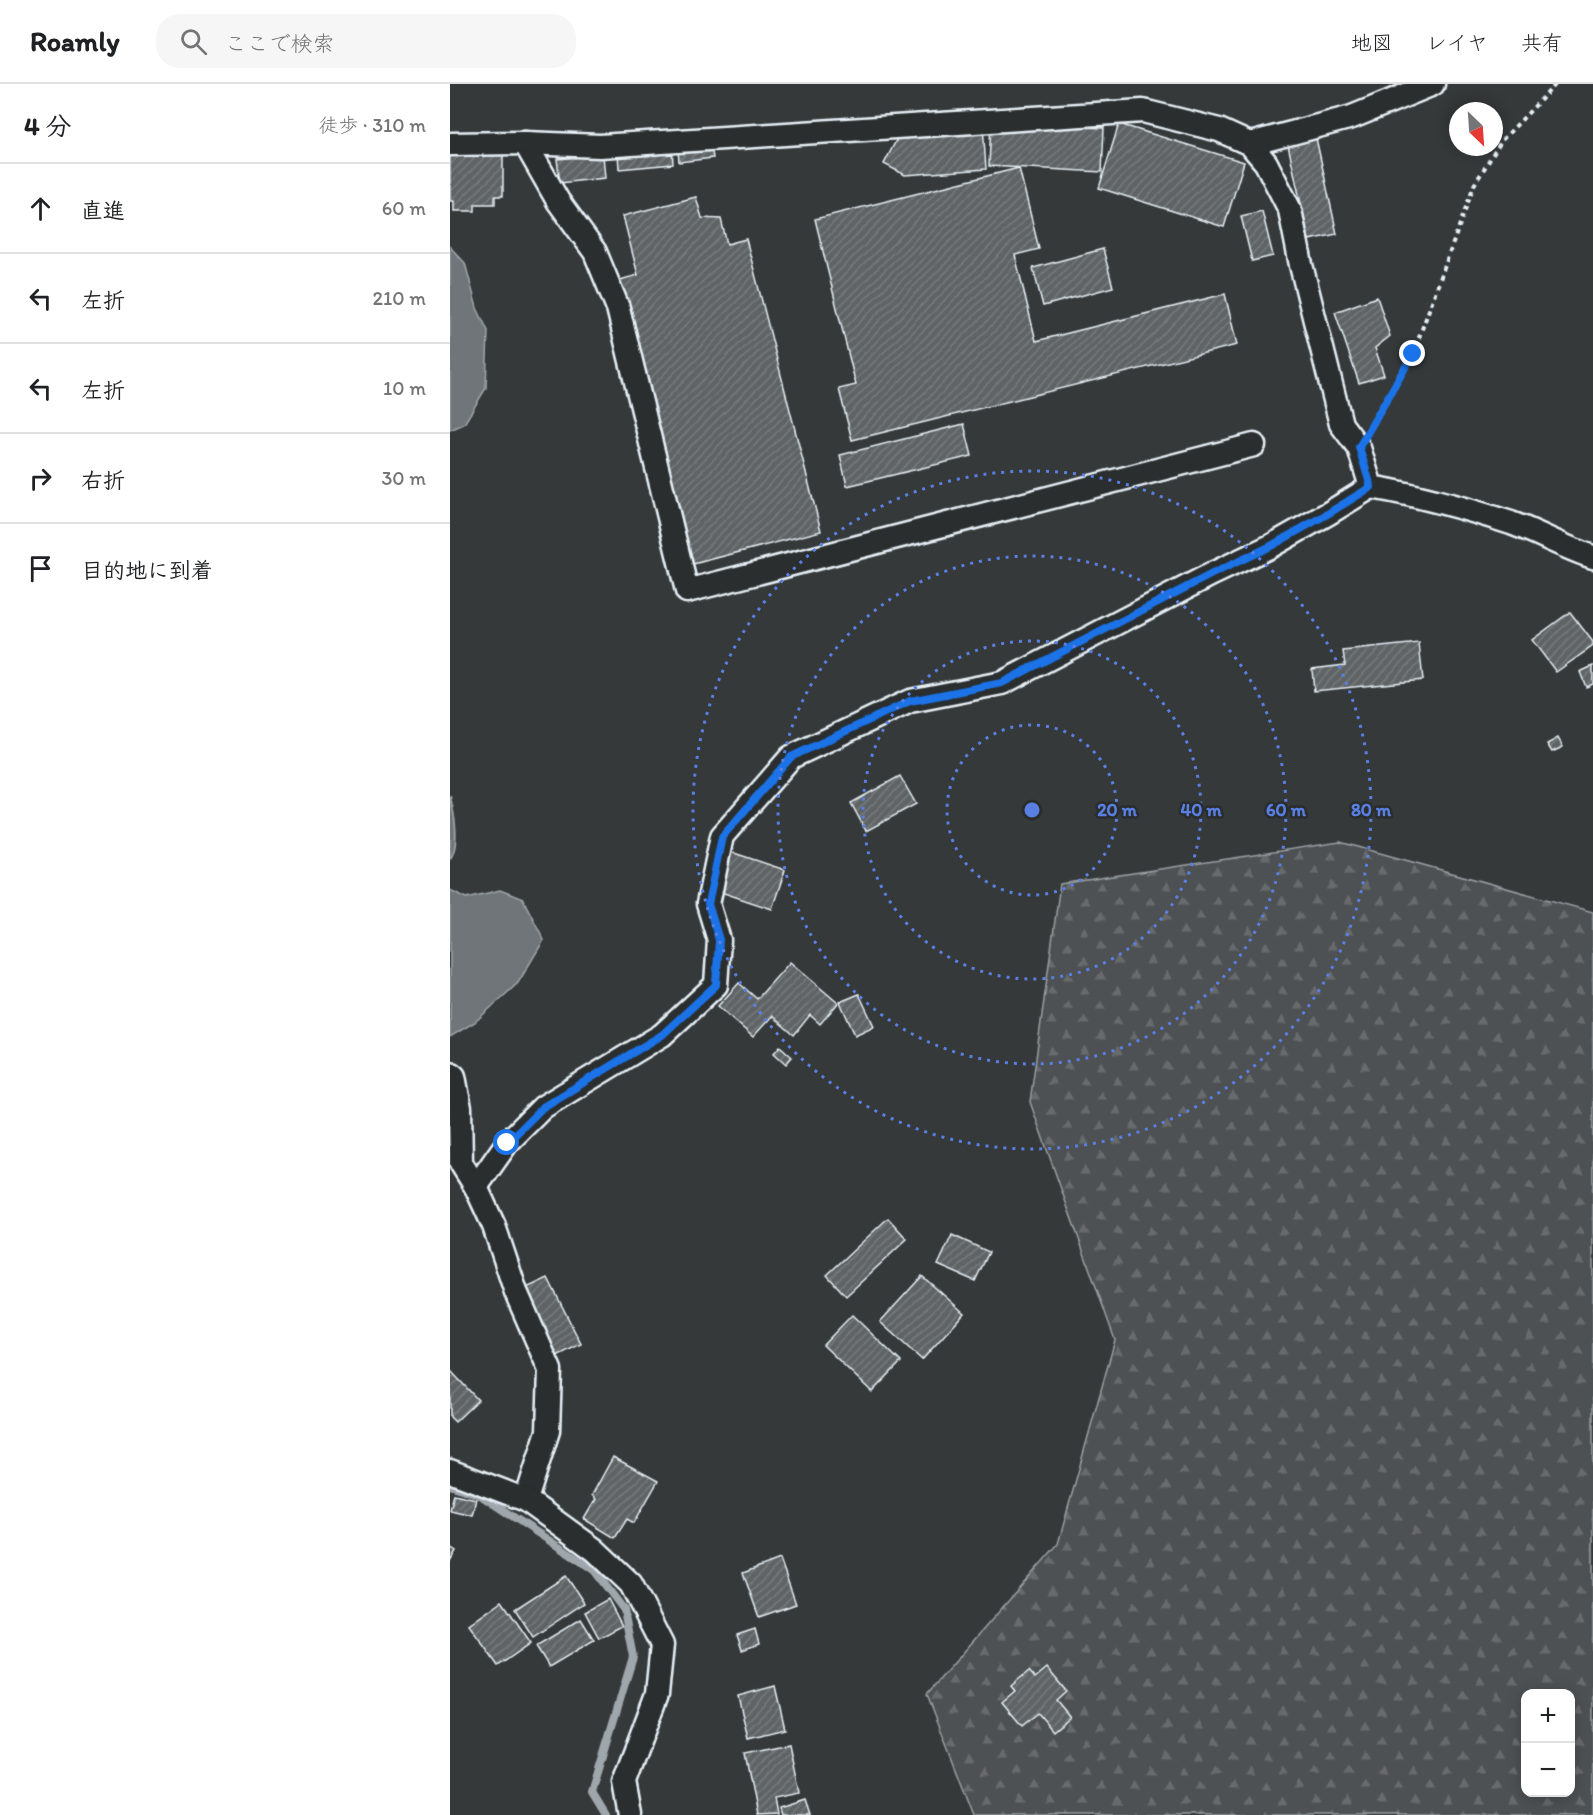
<!DOCTYPE html>
<html lang="ja">
<meta charset="utf-8">
<style>
:root{--surface:#fff;--page:#f6f6f6;--text:#202124;--muted:#757577;--line:#e0e0e0}
body{margin:0;font-family:Itim,"Klee One",sans-serif;background:var(--page);color:var(--text)}
.controls{position:absolute;right:18px;bottom:18px;display:grid;overflow:hidden;border-radius:12px;box-shadow:0 3px 15px #0003}
.controls button{width:54px;height:54px;display:grid;place-items:center;padding:0;border:0;border-bottom:2px solid var(--line);background:var(--surface);color:var(--text);font:30px sans-serif}
.compass{position:absolute;left:999px;top:18px;width:54px;height:54px;border-radius:50%;background:var(--surface);box-shadow:0 3px 15px #0003;rotate:155deg}
.stop{position:absolute;width:18px;height:18px;margin:-14px;border:4px solid #1a73e8;border-radius:50%;background:#fff}
.stop.end{background:#1a73e8;border-color:#fff;box-shadow:0 2px 6px #0008}
.list{margin:0;padding:0;list-style:none}
h2{display:flex;justify-content:space-between;align-items:center;height:78px;margin:0;padding:0 24px;font-size:26px}
h2 small{font-size:20px;font-weight:400;color:var(--muted)}
.list li{display:grid;grid-template-columns:39px 1fr auto;gap:18px;align-items:center;box-sizing:border-box;height:90px;padding:0 24px;border-top:2px solid var(--line)}
.list b{display:block;font-size:22px;white-space:nowrap}
.list em{font-size:20px;font-style:normal;color:var(--muted)}
.icon{flex:none;width:33px;height:33px;fill:none;stroke:currentColor;stroke-width:2;stroke-linecap:round;stroke-linejoin:round}
.map{position:relative;flex:none;width:1143px;height:1731px;overflow:hidden}
header{display:flex;align-items:center;gap:36px;box-sizing:border-box;height:84px;padding:0 30px;background:var(--surface);border-bottom:2px solid var(--line)}
header strong{font-size:28px}
nav{display:flex;gap:33px;margin-inline-start:auto;font-size:21px}
.search{width:420px;height:54px;background:var(--page);display:flex;align-items:center;gap:15px;box-sizing:border-box;padding:0 21px;border-radius:24px;color:var(--muted);font-size:22px}
main{display:flex}
aside{flex:1;background:var(--surface)}
.map>svg:first-child{display:block}
.forest{fill:url(#forest-firs);stroke:#9aa1a5;stroke-width:1.5;fill-rule:evenodd}
.water{fill:#707579;stroke:#a0a7ac;stroke-width:1.5}
.lines{fill:none;stroke-linecap:round;stroke-linejoin:round}
.stream{stroke:#a0a7ac;stroke-width:8}
.building{fill:url(#building-hatch);stroke:#e8f1f8;stroke-width:1.5}
.street-casing{stroke:#e8f1f8;stroke-width:27}
.path{stroke:#e8f1f8;stroke-width:4;stroke-dasharray:4.5 4.5;stroke-linecap:butt}
.street{stroke:#2a2d2e;stroke-width:22}
.route{stroke:#1a73e8;stroke-width:8}
.ring{fill:none;stroke:#5a7fe2;stroke-width:3;stroke-dasharray:3 6}
.centre{fill:#5a7fe2;stroke:#2a2d2e;stroke-width:3}
.ring-label{font-size:18px;text-anchor:middle;font-weight:bold;fill:#5a7fe2;stroke:#2a2d2e;stroke-width:5;stroke-linejoin:round;paint-order:stroke}
</style>
<header>
<strong>Roamly</strong>
<div class="search"><svg class="icon" aria-label="search" viewBox="0 0 24 24"><circle cx="10" cy="10" r="6"/><path d="M15 15l6 6"/></svg>ここで検索</div>
<nav><a>地図</a><a>レイヤ</a><a>共有</a></nav>
</header>
<main>
<aside>
<h2>4 分<small>徒歩 · 310 m</small></h2>
<ul class="list">
<li><svg class="icon" aria-label="ahead" viewBox="0 0 24 24"><path d="M12 20V5M6 11l6-6 6 6"/></svg><div><b>直進</b></div><em>60 m</em></li>
<li><svg class="icon" aria-label="left" viewBox="0 0 24 24"><path d="M17 20v-9H6M10 6l-5 5 5 5"/></svg><div><b>左折</b></div><em>210 m</em></li>
<li><svg class="icon" aria-label="left" viewBox="0 0 24 24"><path d="M17 20v-9H6M10 6l-5 5 5 5"/></svg><div><b>左折</b></div><em>10 m</em></li>
<li><svg class="icon" aria-label="right" viewBox="0 0 24 24"><path d="M7 20v-9h11M14 6l5 5-5 5"/></svg><div><b>右折</b></div><em>30 m</em></li>
<li><svg class="icon" aria-label="arrive" viewBox="0 0 24 24"><path d="M6 21V4h12l-3 4 3 4H6"/></svg><div><b>目的地に到着</b></div></li>
</ul>
</aside>
<div class="map">
<svg width="1143" height="1731" viewBox="0 0 1143 1731">
<defs>
<pattern id="forest-firs" width="22" height="20" patternUnits="userSpaceOnUse" patternTransform="scale(1.5)"><rect width="22" height="20" fill="#4d5152"/><path d="M5 1l3.5 6h-7zM16 11l3.5 6h-7z" fill="#676a6c"/></pattern>
<pattern id="building-hatch" width="6" height="6" patternUnits="userSpaceOnUse" patternTransform="scale(1.5)"><rect width="6" height="6" fill="#5f6365"/><path d="M-1 1l2-2M0 6l6-6M5 7l2-2" fill="none" stroke="#767a7c"/></pattern>
</defs>
<rect width="100%" height="100%" fill="#35393a"/>
<filter id="ink" filterUnits="userSpaceOnUse"><feTurbulence type="fractalNoise" baseFrequency=".0167" numOctaves="2"/><feDisplacementMap in="SourceGraphic" scale="12" xChannelSelector="R" yChannelSelector="G"/><feConvolveMatrix kernelMatrix="1 2 1 2 8 2 1 2 1" color-interpolation-filters="sRGB"/></filter>
<g filter="url(#ink)">
<!-- forest -->
<path class="forest" d="M890,758L1143,828V1731H524L477,1610L608,1460L665,1256L580,1018L610,800ZM1076,1610H1120V1708H1076Z"/>
<!-- water -->
<g class="water">
<polygon points="0,163 15,179 27,224 38,247 36,304 14,340 0,346"/>
<path d="M0,711C4,728 11,760 0,775Z"/>
<polygon points="0,806 17,814 50,806 73,815 94,856 68,899 25,938 0,953"/>
</g>
<g class="lines">
<!-- stream -->
<polyline class="stream" points="0,1401 30,1411 144,1486 174,1526 183,1573 142,1708 156,1731"/>
</g>
<!-- building -->
<g class="building">
<polygon points="541,39 654,44 652,88 539,82"/>
<polygon points="669,40 794,78 774,143 649,104"/>
<polygon points="533,41 536,85 455,91 434,80 451,47"/>
<polygon points="866,54 887,150 859,156 838,61"/>
<polygon points="261,61 263,74 229,78 228,65"/>
<polygon points="222,64 223,80 169,85 168,69"/>
<polygon points="0,67 53,67 53,112 45,112 45,120 25,120 25,127 4,127 4,117 0,117"/>
<polygon points="153,71 155,94 110,99 107,75"/>
<polygon points="569,84 589,165 565,171 586,257 775,210 787,261 402,356 389,305 406,301 365,135"/>
<polygon points="246,113 252,134 271,135 277,160 296,155 371,447 239,481 166,197 188,191 173,132"/>
<polygon points="812,127 823,172 802,177 791,132"/>
<polygon points="653,165 663,203 593,222 583,184"/>
<polygon points="927,213 940,252 925,264 934,291 909,299 885,228"/>
<polygon points="514,340 522,372 397,402 390,371"/>
<polygon points="1120,528 1143,558 1143,562 1106,588 1082,556"/>
<polygon points="969,559 973,596 864,607 862,585 895,581 893,567"/>
<polygon points="1143,582 1143,600 1136,603 1130,588"/>
<polygon points="1108,654 1113,663 1102,668 1097,660"/>
<polygon points="450,692 466,720 416,747 401,719"/>
<polygon points="281,768 335,786 322,825 268,807"/>
<polygon points="340,878 388,919 370,940 360,931 344,951 322,932 303,953 268,922 289,899 307,915"/>
<polygon points="409,910 424,942 405,951 390,918"/>
<polygon points="330,962 342,973 336,980 324,969"/>
<polygon points="438,1134 457,1155 396,1212 377,1191"/>
<polygon points="502,1151 539,1168 525,1197 488,1181"/>
<polygon points="472,1192 514,1229 472,1276 430,1238"/>
<polygon points="98,1194 131,1260 105,1273 72,1206"/>
<polygon points="402,1231 451,1278 422,1308 373,1261"/>
<polygon points="0,1286 28,1316 5,1338 0,1333"/>
<polygon points="163,1373 208,1397 184,1439 177,1435 165,1454 134,1435 146,1415 142,1411"/>
<polygon points="4,1410 26,1415 22,1431 0,1426"/>
<polygon points="0,1463 6,1467 0,1477"/>
<polygon points="330,1475 346,1520 309,1533 293,1489"/>
<polygon points="116,1492 134,1519 83,1553 65,1525"/>
<polygon points="158,1515 172,1542 149,1554 135,1528"/>
<polygon points="52,1517 81,1559 48,1582 19,1541"/>
<polygon points="131,1535 144,1556 99,1583 86,1562"/>
<polygon points="305,1545 309,1560 292,1566 287,1551"/>
<polygon points="597,1584 616,1607 606,1616 620,1633 603,1647 588,1629 572,1642 552,1618 565,1607 561,1602 579,1587 585,1594"/>
<polygon points="325,1602 335,1645 298,1654 288,1612"/>
<polygon points="339,1660 349,1709 324,1714 327,1730 307,1731 295,1669"/>
<polygon points="355,1716 360,1731 331,1731 329,1724"/>
</g>
<g class="lines">
<!-- street casing -->
<g class="street-casing">
<g id="street">
<polyline points="75,59 108,117 145,168 168,224 237,507 804,361"/>
<path d="M0,60L75,59L150,62L693,27L769,46L800,60L816,79L840,126L851,181L891,340L909,364L921,403C968,411 1015,424 1061,439C1089,449 1115,464 1143,473"/>
<polyline points="800,60 902,33 983,0"/>
<polyline points="0,989 4,992 10,1024 11,1079 26,1103 44,1142 66,1208 100,1286 98,1347 76,1416"/>
<polyline points="26,1103 57,1059 93,1023 212,951 266,901 269,856 258,820 272,752 341,673 460,617 552,599 762,490 821,462 879,429 921,403"/>
<polyline points="0,1387 76,1416 145,1466 181,1500 212,1561 207,1610 174,1698 180,1731"/>
</g>
</g>
<!-- path -->
<polyline class="path" points="922,341 963,270 1024,101 1052,56 1106,0"/>
<!-- street -->
<use href="#street" class="street"/>
</g>
</g>
<g class="lines" filter="url(#ink)">
<!-- route -->
<polyline class="route" points="57,1059 93,1023 212,951 266,901 269,856 258,820 272,753 341,673 460,617 552,599 762,490 821,462 879,429 921,403 909,363 963,270"/>
</g>
<!-- distance rings -->
<g class="ring">
<circle cx="582" cy="726" r="85"/>
<circle cx="582" cy="726" r="169"/>
<circle cx="582" cy="726" r="254"/>
<circle cx="582" cy="726" r="339"/>
</g>
<circle cx="582" cy="726" r="9" class="centre"/>
<g class="ring-label">
<text x="667" y="732">20 m</text>
<text x="751" y="732">40 m</text>
<text x="836" y="732">60 m</text>
<text x="921" y="732">80 m</text>
</g>
</svg>
<div class="controls">
<button>+</button>
<button>−</button>
</div>
<svg class="compass" viewBox="-18 -18 36 36"><path d="M0-13l5 13h-10z" fill="#e53935"/><path d="M0 13l5-13h-10z" fill="#757577"/></svg>
<div class="stop" style="left:57px;top:1059px"></div>
<div class="stop end" style="left:963px;top:270px"></div>
</div>
</main>
